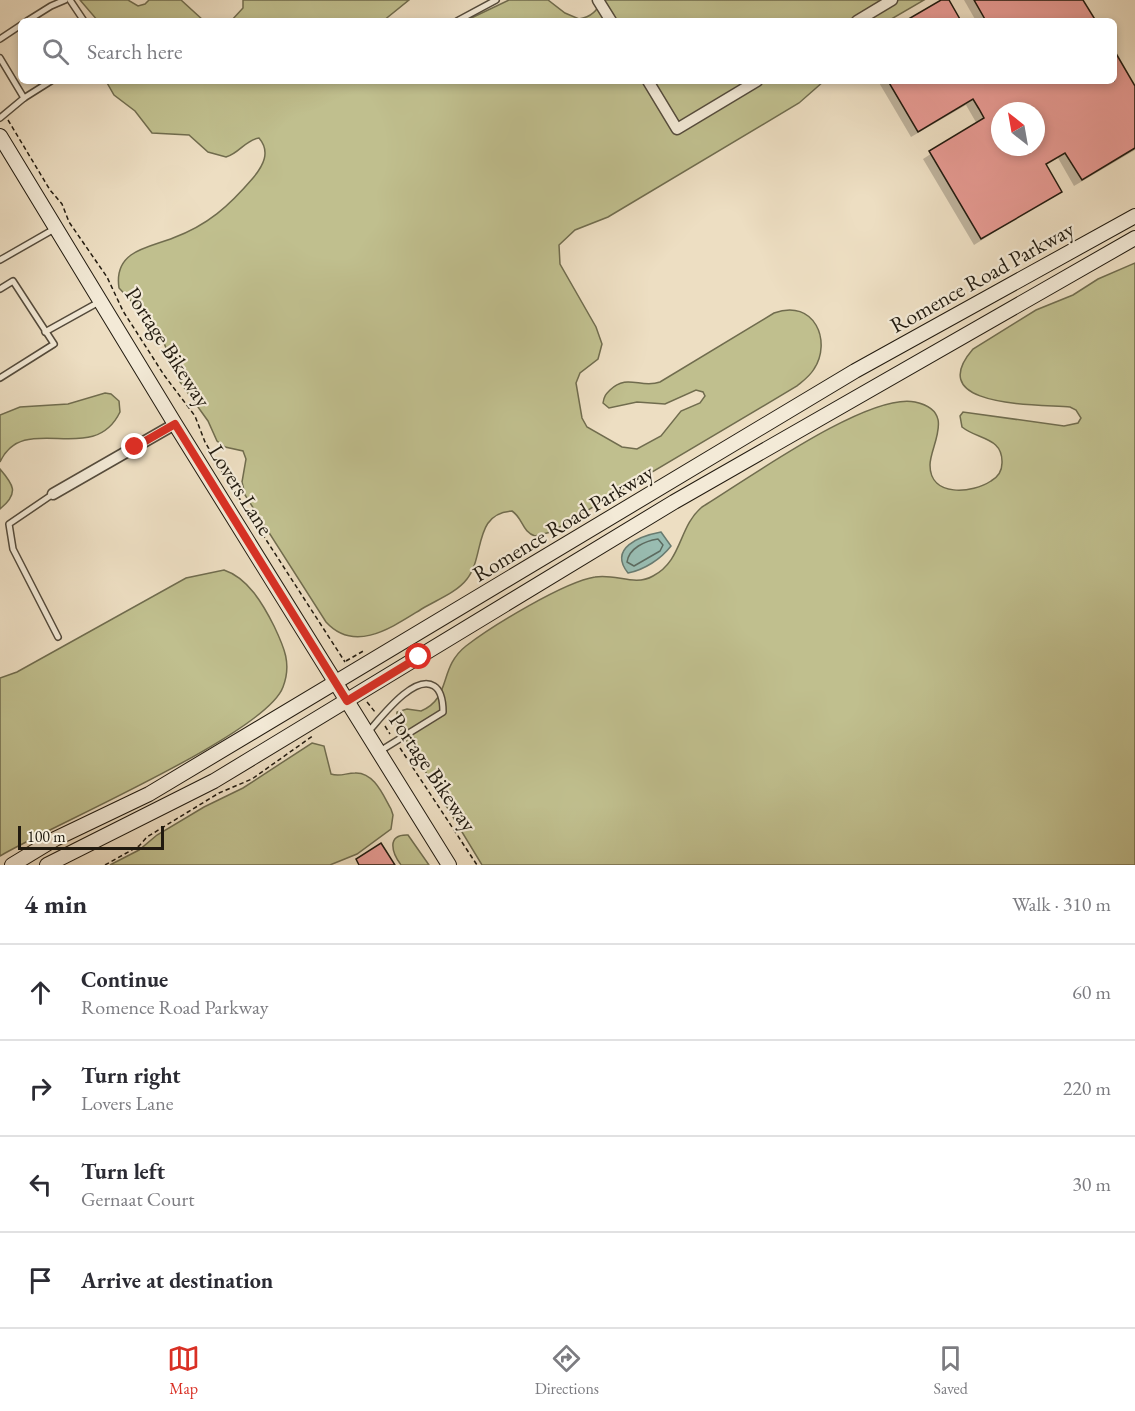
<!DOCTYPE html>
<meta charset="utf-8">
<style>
:root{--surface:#fff;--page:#f7f7f7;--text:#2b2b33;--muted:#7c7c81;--line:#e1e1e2;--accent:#d93025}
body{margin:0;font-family:"EB Garamond",serif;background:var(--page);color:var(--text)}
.compass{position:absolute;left:991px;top:102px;width:54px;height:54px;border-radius:50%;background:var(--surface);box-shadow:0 3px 9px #0003;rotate:329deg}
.scale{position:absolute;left:18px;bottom:15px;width:146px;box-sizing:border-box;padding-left:6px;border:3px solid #211a0f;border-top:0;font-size:16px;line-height:21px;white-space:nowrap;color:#211a0f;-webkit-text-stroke:4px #f3ead7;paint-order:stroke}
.stop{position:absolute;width:18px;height:18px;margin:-14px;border:4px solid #d93025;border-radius:50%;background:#fff}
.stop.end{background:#d93025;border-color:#fff;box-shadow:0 2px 6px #0008}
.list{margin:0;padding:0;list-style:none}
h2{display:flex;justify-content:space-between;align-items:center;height:78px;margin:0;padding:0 24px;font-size:26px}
h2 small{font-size:20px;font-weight:400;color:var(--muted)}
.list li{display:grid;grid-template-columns:39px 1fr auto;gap:18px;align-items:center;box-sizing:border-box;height:96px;padding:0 24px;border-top:2px solid var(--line)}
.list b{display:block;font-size:22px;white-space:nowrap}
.list p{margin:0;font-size:20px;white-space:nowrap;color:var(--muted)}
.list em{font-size:20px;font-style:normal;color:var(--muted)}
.icon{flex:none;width:33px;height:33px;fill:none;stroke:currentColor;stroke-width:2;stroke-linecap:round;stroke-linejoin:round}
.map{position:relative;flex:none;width:1135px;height:865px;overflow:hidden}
.search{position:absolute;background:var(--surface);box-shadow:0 3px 9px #0003;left:18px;right:18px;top:18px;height:66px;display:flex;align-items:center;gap:15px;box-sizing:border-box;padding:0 21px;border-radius:9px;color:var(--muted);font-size:22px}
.sheet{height:462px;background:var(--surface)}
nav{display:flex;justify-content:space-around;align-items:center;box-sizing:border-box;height:84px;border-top:2px solid var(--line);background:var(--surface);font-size:16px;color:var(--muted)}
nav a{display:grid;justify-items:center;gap:3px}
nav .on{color:var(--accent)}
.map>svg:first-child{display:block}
.green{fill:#c0bf8e;stroke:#706c4e;stroke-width:1.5}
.water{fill:#99bcb1;stroke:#697b70;stroke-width:1.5}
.shadow{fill:#0003;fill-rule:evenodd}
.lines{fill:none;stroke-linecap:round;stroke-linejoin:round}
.shore{stroke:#5d6b60;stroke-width:1.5}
.building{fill:#e79a93;stroke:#211a0f;stroke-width:1.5;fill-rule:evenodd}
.lane-casing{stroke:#544b3c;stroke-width:8}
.street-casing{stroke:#544b3c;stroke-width:13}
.secondary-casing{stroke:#211a0f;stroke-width:16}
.path{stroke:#211a0f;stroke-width:1.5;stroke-dasharray:4.5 3;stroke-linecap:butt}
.lane{stroke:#f3ead7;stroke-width:5}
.street{stroke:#f3ead7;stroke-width:10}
.secondary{stroke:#f3ead7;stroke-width:14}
.route{stroke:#d93025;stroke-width:8}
.labels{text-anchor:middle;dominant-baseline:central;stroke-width:4.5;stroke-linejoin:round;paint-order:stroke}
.street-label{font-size:22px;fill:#211a0f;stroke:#f3ead7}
</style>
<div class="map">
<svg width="1135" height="865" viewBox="0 0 1135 865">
<rect width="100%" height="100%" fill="#eddec2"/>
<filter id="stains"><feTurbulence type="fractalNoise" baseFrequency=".00333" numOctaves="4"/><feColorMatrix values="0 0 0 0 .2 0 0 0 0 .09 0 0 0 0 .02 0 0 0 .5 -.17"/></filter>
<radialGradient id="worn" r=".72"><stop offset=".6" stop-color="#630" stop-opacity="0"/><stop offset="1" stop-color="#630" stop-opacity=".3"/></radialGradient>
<!-- green -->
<g class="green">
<polygon points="80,0 128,0 138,6 145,4 149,0 181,0 204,21 98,21"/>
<polygon points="243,0 409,0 383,21 231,21 243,8"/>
<path d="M509,0H548L565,13L579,19C591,17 598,11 601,0H924L888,21H465Z"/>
<path d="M106,81H824L799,103L608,217L575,230L559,245L560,264L596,327L602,344L598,359L580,373L576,383L582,418L587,427L622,447L637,449L661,436L681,411L700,403L705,396L703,392L696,390L665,404L637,402L609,408L603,403C604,396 606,394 610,390C627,373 641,389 660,382L774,313C815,298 832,342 814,369C810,376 803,381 797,386L551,532L535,536C522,532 523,518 512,511C473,513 485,557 467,579C457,592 439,599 425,607C395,625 356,655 326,622L245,495L242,482L246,459L243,451L225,447L217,441L208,421L180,382L159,331L119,288C117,275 120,263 131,255C142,247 161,243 173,238C208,225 229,206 253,178C263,166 271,152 259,138C245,140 240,153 226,157L208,152L189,135L152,133L135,111L114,95Z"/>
<path d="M1135,263V865H482L396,723L397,712L407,709L421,711C452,698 438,668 466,646C492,626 564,582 595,577C616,573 634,587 653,576C683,560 678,527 702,507C745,481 868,392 915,402C957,411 930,445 930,465C930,498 973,493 991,481C998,477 1002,471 1002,463C1003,437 978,440 962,427L960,416L963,412L1064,426L1078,423L1081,418L1076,410L1070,407C1037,404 922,408 973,349L1036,310L1073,295L1098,279Z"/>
<path d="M105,393L111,394L119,401L120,412C93,468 24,410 0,462V415L20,407L68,404Z"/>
<path d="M0,469C13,484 20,493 0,509Z"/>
<path d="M224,570C248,578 263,604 274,626C284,647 292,664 283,687C266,734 52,825 0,856V678L17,672L186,578Z"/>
<path d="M312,743L324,746L331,774C340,777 346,773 355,773C374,772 383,795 391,809L393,815L391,829L357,854L330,865H110L139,850L157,835L204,807L243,788Z"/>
<path d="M408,835L429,865H401C392,853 386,834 408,835Z"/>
</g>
<!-- water -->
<path class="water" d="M661,532L671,546C661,559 644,570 628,573C608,548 640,536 661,532Z"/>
<!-- shadow -->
<g class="shadow">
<polygon points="964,0 1082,0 1094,21 976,21"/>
<path d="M1114,53L1135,89V150L1074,186L1058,158L1045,166L1060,191L974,245L923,159L977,124L966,105L911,137L878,81H1114ZM1000,111H1036V147H1000Z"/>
</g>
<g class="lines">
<!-- shore -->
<path class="shore" d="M658,539L663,545L660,551L634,566L627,562C629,548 645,541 658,539Z"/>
</g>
<!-- building -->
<g class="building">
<polygon points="941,0 949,0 961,21 905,21"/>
<polygon points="974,0 1083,0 1096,21 986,21"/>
<path d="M1114,50L1135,86V148L1082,180L1065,153L1046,164L1062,192L981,239L929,151L984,118L979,109L973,99L918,132L888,81H1114ZM1000,111H1036V147H1000Z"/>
<polygon points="381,843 395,865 359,865 356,859"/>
</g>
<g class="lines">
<!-- lane casing -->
<g class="lane-casing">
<g id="lane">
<polyline points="70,0 84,21"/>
<polyline points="27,21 51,6 65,0"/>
<polyline points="457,21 496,0"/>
<polyline points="0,39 21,25"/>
<polyline points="0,58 24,98"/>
<polyline points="0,118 24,98 51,81"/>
<polyline points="0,260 56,228"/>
<polyline points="0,289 13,281 54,344 0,378"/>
<polyline points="45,332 99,302"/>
<polyline points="53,494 9,524 13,549 58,637"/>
<path d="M368,732C380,719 414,673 434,686C442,691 443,702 443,712L380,751"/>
</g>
</g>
<!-- street casing -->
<g class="street-casing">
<g id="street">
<polyline points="598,0 611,21"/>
<polyline points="857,21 892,0"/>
<polyline points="648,81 677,129 757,81"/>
<polyline points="53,494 175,424"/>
</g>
</g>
<!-- secondary casing -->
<g class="secondary-casing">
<g id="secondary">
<polyline points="0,136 175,424 449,865"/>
<polyline points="12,865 55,839 149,794 855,371 1135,216"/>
<polyline points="47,865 214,781 674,502 1135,238"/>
</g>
</g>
<!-- path -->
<g class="path">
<polyline points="8,120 50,190 62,204 69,222 107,277 123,311 164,375 195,416 205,442 223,473 345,662"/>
<polyline points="346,661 365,650"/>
<polyline points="367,702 375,712"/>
<polyline points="385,726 390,734"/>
<polyline points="400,748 477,865"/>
<polyline points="105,865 139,846 147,837 219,793 252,779 314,735"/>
</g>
<!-- lane -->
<use href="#lane" class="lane"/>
<!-- street -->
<use href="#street" class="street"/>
<!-- secondary -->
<use href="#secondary" class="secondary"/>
</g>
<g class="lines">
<!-- route -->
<polyline class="route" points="135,447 175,424 347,701 419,657"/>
</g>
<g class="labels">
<!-- street labels -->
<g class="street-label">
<text transform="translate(982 277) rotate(-29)">Romence Road Parkway</text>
<text transform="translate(168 347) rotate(57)">Portage Bikeway</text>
<text transform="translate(241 490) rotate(58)">Lovers Lane</text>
<text transform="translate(563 523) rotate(-31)">Romence Road Parkway</text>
<text transform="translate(433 772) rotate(56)">Portage Bikeway</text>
</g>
</g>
<rect width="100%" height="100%" filter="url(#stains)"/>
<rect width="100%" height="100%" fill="url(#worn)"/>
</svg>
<svg class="compass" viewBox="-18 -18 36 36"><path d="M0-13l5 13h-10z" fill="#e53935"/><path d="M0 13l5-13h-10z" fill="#7c7c81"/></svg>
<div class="scale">100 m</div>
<div class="stop" style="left:419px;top:657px"></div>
<div class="stop end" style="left:135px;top:447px"></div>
<div class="search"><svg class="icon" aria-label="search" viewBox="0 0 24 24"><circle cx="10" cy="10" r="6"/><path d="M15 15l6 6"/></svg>Search here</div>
</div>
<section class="sheet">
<h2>4 min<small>Walk · 310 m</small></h2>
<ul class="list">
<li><svg class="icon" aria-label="ahead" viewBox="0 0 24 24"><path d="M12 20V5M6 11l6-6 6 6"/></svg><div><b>Continue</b><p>Romence Road Parkway</p></div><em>60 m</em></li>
<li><svg class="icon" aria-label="right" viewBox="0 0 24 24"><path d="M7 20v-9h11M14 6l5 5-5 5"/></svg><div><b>Turn right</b><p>Lovers Lane</p></div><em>220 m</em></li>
<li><svg class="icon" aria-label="left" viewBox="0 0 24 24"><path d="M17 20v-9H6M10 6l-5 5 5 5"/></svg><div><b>Turn left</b><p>Gernaat Court</p></div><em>30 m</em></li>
<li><svg class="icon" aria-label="arrive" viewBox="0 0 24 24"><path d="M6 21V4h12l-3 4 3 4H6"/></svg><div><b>Arrive at destination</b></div></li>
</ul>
</section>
<nav>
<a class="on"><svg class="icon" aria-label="map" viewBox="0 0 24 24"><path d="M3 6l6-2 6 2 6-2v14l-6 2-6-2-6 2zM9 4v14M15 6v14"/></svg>Map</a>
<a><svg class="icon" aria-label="directions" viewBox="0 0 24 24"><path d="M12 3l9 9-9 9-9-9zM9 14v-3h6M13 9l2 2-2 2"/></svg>Directions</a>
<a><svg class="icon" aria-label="saved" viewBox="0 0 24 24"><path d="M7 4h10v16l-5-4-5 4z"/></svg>Saved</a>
</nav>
